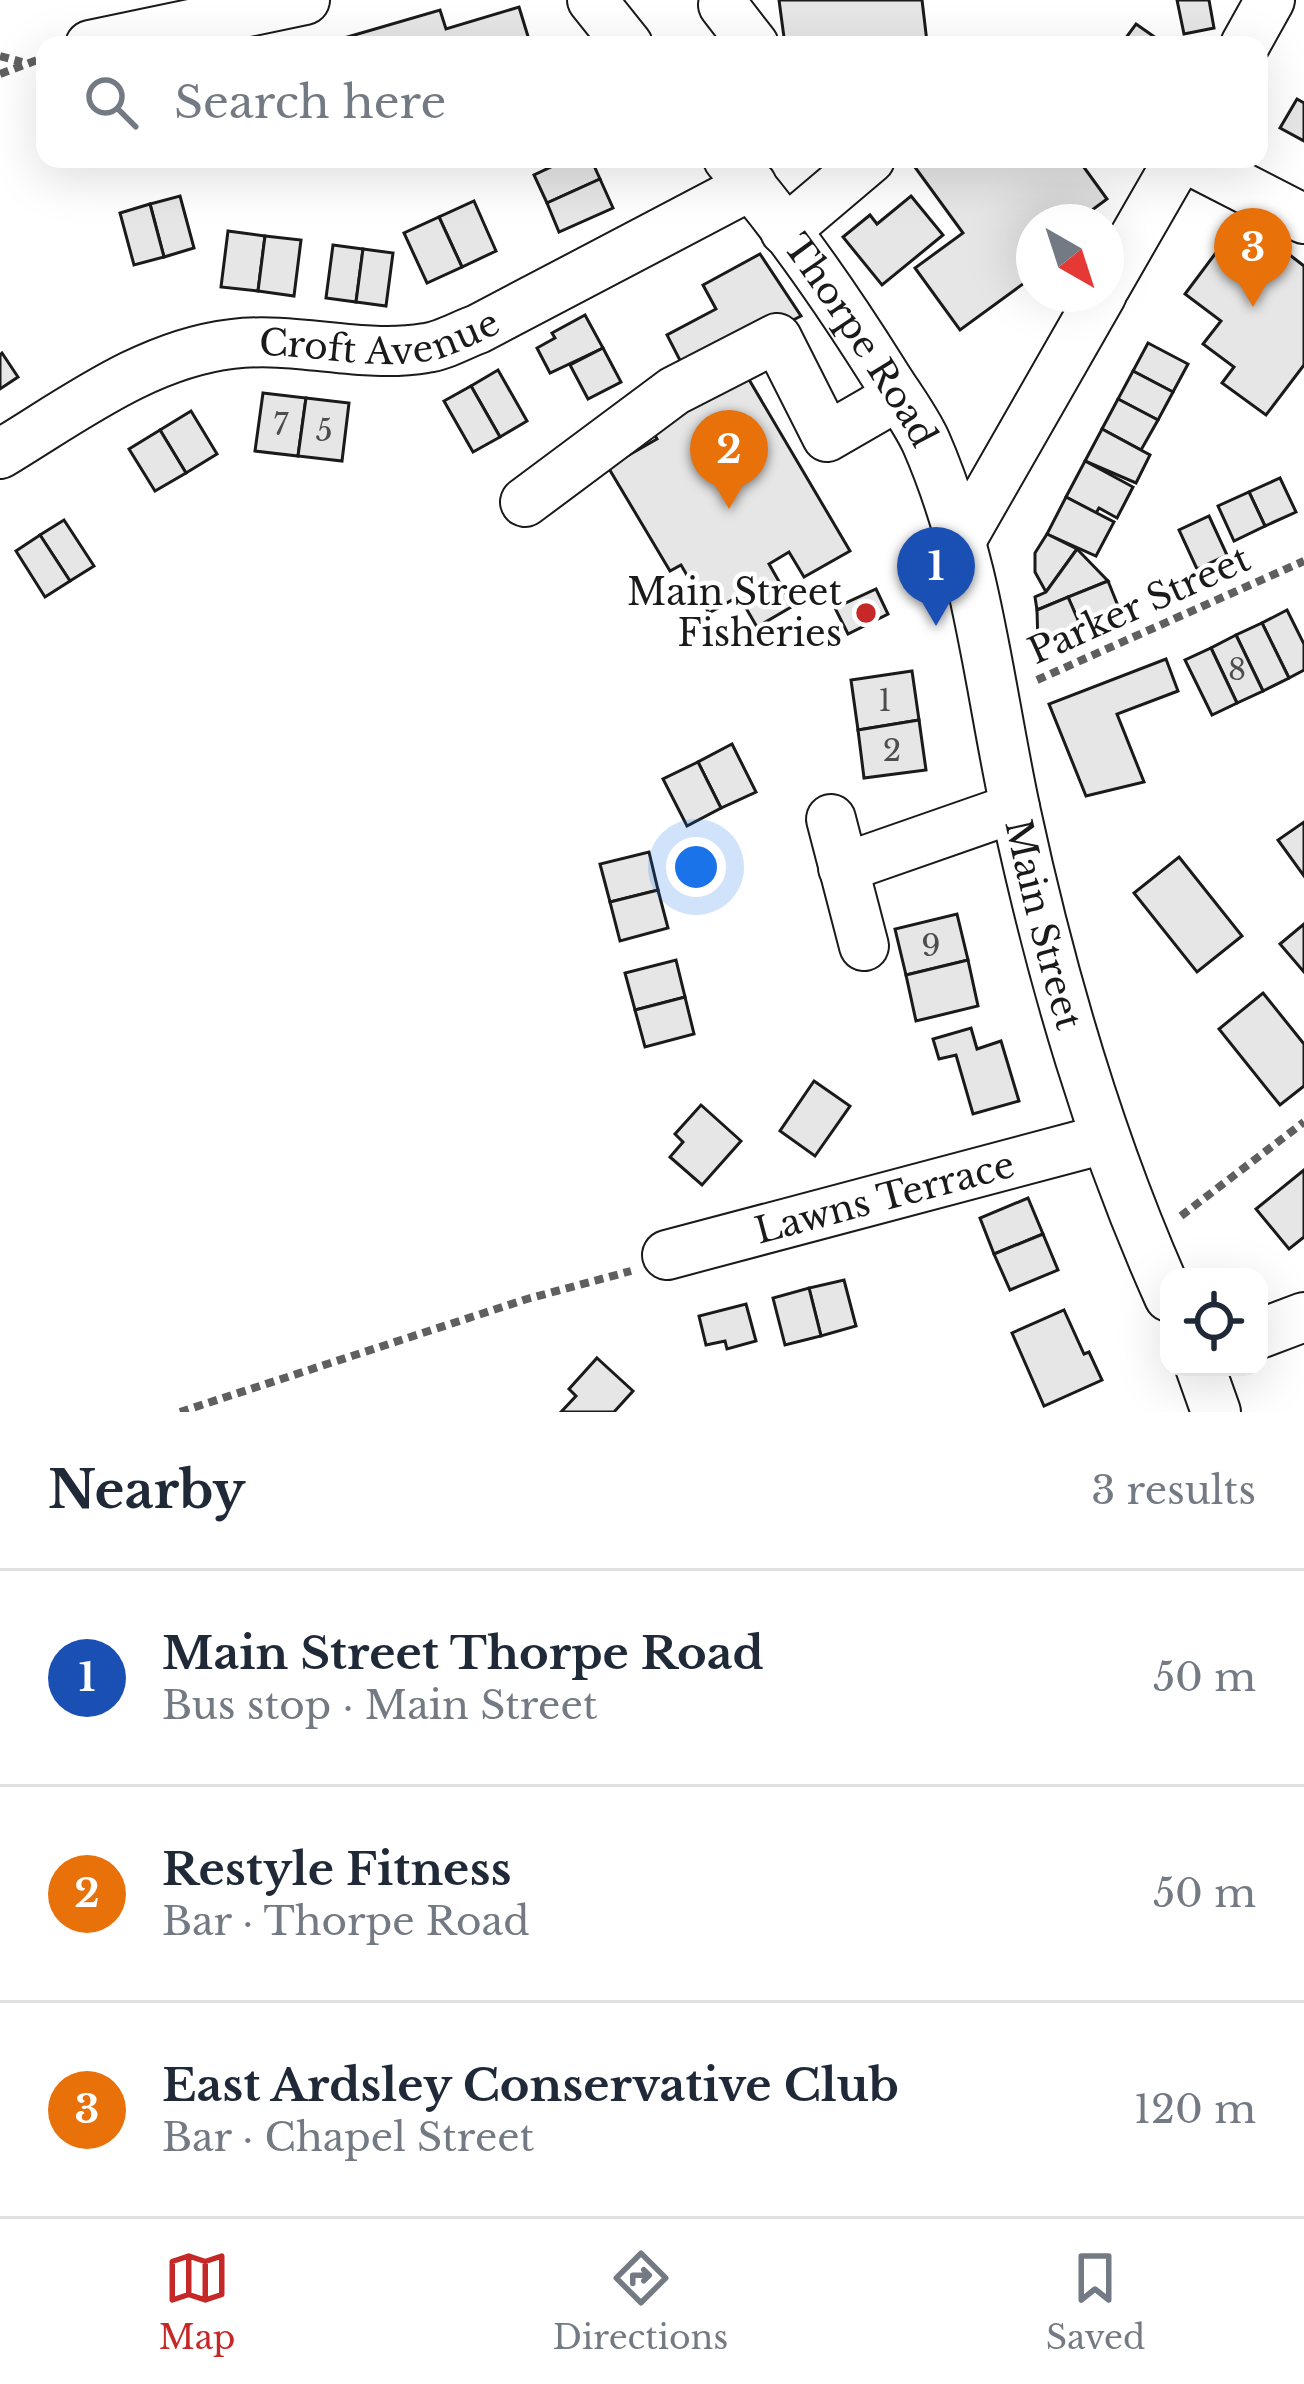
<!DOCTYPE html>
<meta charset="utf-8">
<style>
:root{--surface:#fff;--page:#f2f2f3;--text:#1f2937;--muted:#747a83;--line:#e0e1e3;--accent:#c62828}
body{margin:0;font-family:"Libre Baskerville",serif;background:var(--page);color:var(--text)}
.controls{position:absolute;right:36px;bottom:36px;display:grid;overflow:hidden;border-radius:24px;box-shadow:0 12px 48px #0002}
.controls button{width:108px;height:108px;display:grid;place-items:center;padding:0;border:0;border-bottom:3px solid var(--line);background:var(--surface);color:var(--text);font:60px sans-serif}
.compass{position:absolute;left:1016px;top:204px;width:108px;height:108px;border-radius:50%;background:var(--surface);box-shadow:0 12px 48px #0002;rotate:141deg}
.you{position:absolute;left:696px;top:867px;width:42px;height:42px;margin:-30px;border:9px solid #fff;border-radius:50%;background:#1a73e8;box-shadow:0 0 0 18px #1a73e833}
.badge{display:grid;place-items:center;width:78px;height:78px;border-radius:50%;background:var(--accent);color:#fff;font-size:39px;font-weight:700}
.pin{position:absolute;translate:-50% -99px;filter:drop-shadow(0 3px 6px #0008)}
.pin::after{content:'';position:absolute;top:63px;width:42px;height:36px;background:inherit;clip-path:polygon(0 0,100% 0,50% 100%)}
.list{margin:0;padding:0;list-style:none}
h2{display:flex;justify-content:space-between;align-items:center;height:156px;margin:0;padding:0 48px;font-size:51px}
h2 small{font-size:39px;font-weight:400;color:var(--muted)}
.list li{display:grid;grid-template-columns:78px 1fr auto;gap:36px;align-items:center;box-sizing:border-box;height:216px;padding:0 48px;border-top:3px solid var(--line)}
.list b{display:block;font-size:45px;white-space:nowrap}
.list p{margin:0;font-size:39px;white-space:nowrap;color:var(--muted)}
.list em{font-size:39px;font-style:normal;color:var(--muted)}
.icon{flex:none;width:66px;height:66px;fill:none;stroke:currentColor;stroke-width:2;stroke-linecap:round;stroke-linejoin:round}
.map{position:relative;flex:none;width:1304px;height:1412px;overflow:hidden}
.search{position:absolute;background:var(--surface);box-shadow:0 12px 48px #0002;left:36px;right:36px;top:36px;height:132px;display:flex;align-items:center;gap:30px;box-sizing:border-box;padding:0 42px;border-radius:24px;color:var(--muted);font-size:45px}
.sheet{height:804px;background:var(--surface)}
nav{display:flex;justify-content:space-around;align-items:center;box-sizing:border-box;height:168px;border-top:3px solid var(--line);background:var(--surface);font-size:33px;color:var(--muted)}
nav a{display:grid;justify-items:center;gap:6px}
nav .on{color:var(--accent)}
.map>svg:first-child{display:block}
.building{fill:#e6e6e6;stroke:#1a1a1a;stroke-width:3}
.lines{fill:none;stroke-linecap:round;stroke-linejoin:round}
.minor-casing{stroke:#1a1a1a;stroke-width:52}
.path{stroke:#5f5f5f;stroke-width:8;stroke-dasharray:9 6;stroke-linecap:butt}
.minor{stroke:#fff;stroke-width:48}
.poi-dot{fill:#c62828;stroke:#fff;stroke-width:4.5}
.labels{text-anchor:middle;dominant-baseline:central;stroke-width:9;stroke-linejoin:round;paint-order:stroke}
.number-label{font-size:30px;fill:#4d4d4d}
.street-label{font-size:36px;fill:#1a1a1a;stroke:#fff}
.poi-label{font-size:36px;fill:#1a1a1a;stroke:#fff;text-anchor:end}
</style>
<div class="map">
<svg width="1304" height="1412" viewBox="0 0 1304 1412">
<rect width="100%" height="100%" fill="#fff"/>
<!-- building -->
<g class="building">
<polygon points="779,0 922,0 927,42 785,45"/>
<polygon points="1177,0 1209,0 1214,28 1184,34"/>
<polygon points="519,7 530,43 523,45 320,45 440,10 446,29"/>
<polygon points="1136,24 1166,45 1134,45 1125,39"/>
<polygon points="1297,99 1304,103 1304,141 1280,128"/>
<polygon points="568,159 591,159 600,179 547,203 534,175"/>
<polygon points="909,159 1078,159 1107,199 1076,222 1034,222 1034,261 1028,273 1031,278 960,330 915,268 963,233"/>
<polygon points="600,179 613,208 559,232 547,203"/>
<polygon points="180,196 194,248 164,257 150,204"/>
<polygon points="911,196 943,235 882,285 843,237 870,215 877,224"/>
<polygon points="474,201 496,251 462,267 439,217"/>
<polygon points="150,204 164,257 134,265 120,213"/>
<polygon points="439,217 462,267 427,283 404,233"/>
<polygon points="1242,218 1304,266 1304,365 1266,415 1222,383 1234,367 1203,344 1221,321 1185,294"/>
<polygon points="228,231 265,236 258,291 221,287"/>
<polygon points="265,236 301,240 294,296 258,291"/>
<polygon points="333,245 363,249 356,302 326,298"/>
<polygon points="363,249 393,253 386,306 356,302"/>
<polygon points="760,254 801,316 687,374 667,335 716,309 703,285"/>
<polygon points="585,315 603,348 550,373 537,348 555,338 552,333"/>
<polygon points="1148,343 1188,364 1173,392 1133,371"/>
<polygon points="603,348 621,382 588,399 570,365"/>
<polygon points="2,353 18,377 0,389 0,355"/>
<polygon points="741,366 850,551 804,577 789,552 769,564 793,606 757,627 739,596 709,613 681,565 670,571 608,467 657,439 647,421"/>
<polygon points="498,370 527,421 500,437 471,386"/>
<polygon points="1133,371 1173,392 1158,420 1118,399"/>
<polygon points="471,386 500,437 473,452 444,401"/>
<polygon points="263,393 306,398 298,456 255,451"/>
<polygon points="306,398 349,403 342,461 298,456"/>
<polygon points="1118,399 1158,420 1141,450 1102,429"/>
<polygon points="191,411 217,454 186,473 160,430"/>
<polygon points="1102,429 1150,455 1136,483 1085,461"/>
<polygon points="160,430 186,473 155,491 129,449"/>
<polygon points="1085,461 1133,487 1117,518 1099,508 1096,513 1066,497"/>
<polygon points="1280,478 1296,512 1265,526 1249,492"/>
<polygon points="1249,492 1265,526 1234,541 1218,506"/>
<polygon points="1066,497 1114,522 1096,556 1047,534"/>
<polygon points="1209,516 1227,555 1197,569 1179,530"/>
<polygon points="64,520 94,566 70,581 40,535"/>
<polygon points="1047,534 1077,549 1046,592 1035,572 1035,553"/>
<polygon points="40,535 70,581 45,597 16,551"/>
<polygon points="1077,549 1108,581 1037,610 1035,597 1046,592"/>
<polygon points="1108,581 1120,611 1081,627 1068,597"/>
<polygon points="876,589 888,614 848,634 835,608"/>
<polygon points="1068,597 1081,627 1038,645 1037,610"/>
<polygon points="1287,610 1304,644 1304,670 1289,678 1262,623"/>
<polygon points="1262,623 1289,678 1263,691 1236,635"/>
<polygon points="1236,635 1263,691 1237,703 1211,648"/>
<polygon points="1211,648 1237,703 1212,715 1185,660"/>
<polygon points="1166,659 1178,691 1117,714 1144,782 1086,796 1049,704"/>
<polygon points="912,671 919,720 858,730 851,680"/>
<polygon points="919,720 926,770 864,778 858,730"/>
<polygon points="732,744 756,792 721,808 698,762"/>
<polygon points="698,762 721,808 687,826 663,779"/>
<polygon points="1304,822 1304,876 1278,840"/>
<polygon points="649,852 658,890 610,902 600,864"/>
<polygon points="1179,857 1242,936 1197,972 1134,893"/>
<polygon points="658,890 668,928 620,941 610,902"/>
<polygon points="957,914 968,960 906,975 895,929"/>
<polygon points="1304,924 1304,972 1280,944"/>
<polygon points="676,960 685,997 635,1010 625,973"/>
<polygon points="968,960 978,1006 916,1021 906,975"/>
<polygon points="1263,993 1304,1044 1304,1086 1280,1105 1219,1029"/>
<polygon points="685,997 694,1034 645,1047 635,1010"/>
<polygon points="971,1028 977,1049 1001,1041 1019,1101 973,1114 956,1055 939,1059 933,1039"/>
<polygon points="814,1081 850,1106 815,1156 780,1131"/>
<polygon points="701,1105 741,1141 702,1185 670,1157 683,1142 675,1134"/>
<polygon points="1304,1170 1304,1237 1289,1249 1256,1209"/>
<polygon points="1028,1198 1043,1234 994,1254 980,1218"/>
<polygon points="1043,1234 1058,1270 1010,1290 994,1254"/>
<polygon points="844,1280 856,1326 821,1336 809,1288"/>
<polygon points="809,1288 821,1336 785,1345 773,1298"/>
<polygon points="746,1304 756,1341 727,1349 725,1341 706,1345 699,1316"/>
<polygon points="1064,1310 1084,1354 1089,1352 1102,1380 1044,1406 1012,1333"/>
<polygon points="597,1358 633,1391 614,1412 561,1412 576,1396 569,1389"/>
</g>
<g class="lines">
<!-- minor casing -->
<g class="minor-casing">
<g id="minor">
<polyline points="592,0 628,45"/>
<polyline points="723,5 754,45"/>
<polyline points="90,45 305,0"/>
<polyline points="1245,45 1270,0"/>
<path id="s1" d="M728,159C786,224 837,299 883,372C897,395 915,418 926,442C978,561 989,687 1016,812C1052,979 1099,1141 1169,1297"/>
<polyline points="1187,159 1304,219"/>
<polyline points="785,231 870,159"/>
<polyline points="1106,286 1179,159"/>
<path id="s2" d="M0,454C73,410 146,354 232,344C297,336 361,359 426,348C443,346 461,335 478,329L752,185"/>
<polyline points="525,502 674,391 777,338 827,437 898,396"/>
<polyline points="963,537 1102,294"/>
<polyline points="831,819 864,946"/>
<polyline points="843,868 1015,808"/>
<path id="s3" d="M667,1255L1104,1139"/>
<polyline points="1259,1334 1304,1317"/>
<polyline points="1200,1367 1216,1412"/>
</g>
</g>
<!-- path -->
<g class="path">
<polyline points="0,56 22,62"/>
<polyline points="0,74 45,57"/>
<polyline points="1037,680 1304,561"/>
<polyline points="1181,1216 1304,1122"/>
<polyline points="180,1412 527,1299 631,1271"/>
</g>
<!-- minor -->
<use href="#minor" class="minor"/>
</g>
<!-- markers -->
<circle class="poi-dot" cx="866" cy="613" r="12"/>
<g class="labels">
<!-- number labels -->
<g class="number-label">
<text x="281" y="424">7</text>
<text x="324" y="430">5</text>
<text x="1237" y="669">8</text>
<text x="885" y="700">1</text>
<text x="892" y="750">2</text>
<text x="931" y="945">9</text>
</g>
<!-- street labels -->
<g class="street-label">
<text stroke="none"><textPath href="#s2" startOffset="408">Croft Avenue</textPath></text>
<text stroke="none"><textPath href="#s1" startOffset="225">Thorpe Road</textPath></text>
<text transform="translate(1139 605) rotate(-24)">Parker Street</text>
<text stroke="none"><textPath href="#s1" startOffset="843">Main Street</textPath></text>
<text stroke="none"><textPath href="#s3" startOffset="225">Lawns Terrace</textPath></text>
</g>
<!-- poi labels -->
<g class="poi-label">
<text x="842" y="592">Main Street<tspan x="842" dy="41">Fisheries</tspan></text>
</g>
</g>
</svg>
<div class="controls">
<button><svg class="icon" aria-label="locate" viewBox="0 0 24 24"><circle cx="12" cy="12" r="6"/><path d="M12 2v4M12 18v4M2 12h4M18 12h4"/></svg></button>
</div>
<svg class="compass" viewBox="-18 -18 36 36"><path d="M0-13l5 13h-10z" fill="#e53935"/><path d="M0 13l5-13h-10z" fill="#747a83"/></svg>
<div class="you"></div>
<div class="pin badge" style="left:936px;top:626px;background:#1a4fb4">1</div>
<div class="pin badge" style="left:729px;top:509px;background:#e8710a">2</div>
<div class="pin badge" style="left:1253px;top:307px;background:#e8710a">3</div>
<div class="search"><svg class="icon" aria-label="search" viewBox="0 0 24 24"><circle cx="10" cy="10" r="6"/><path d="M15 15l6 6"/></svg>Search here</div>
</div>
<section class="sheet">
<h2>Nearby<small>3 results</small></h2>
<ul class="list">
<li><span class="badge" style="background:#1a4fb4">1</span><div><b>Main Street Thorpe Road</b><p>Bus stop · Main Street</p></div><em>50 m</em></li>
<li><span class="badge" style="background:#e8710a">2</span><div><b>Restyle Fitness</b><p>Bar · Thorpe Road</p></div><em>50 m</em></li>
<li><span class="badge" style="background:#e8710a">3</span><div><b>East Ardsley Conservative Club</b><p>Bar · Chapel Street</p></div><em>120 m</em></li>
</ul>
</section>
<nav>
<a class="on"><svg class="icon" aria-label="map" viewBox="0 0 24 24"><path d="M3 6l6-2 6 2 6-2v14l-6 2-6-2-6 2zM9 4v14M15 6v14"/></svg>Map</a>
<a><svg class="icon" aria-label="directions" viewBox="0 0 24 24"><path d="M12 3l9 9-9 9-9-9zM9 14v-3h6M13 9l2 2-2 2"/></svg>Directions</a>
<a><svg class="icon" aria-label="saved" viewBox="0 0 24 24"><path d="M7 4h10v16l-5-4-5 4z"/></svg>Saved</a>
</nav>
